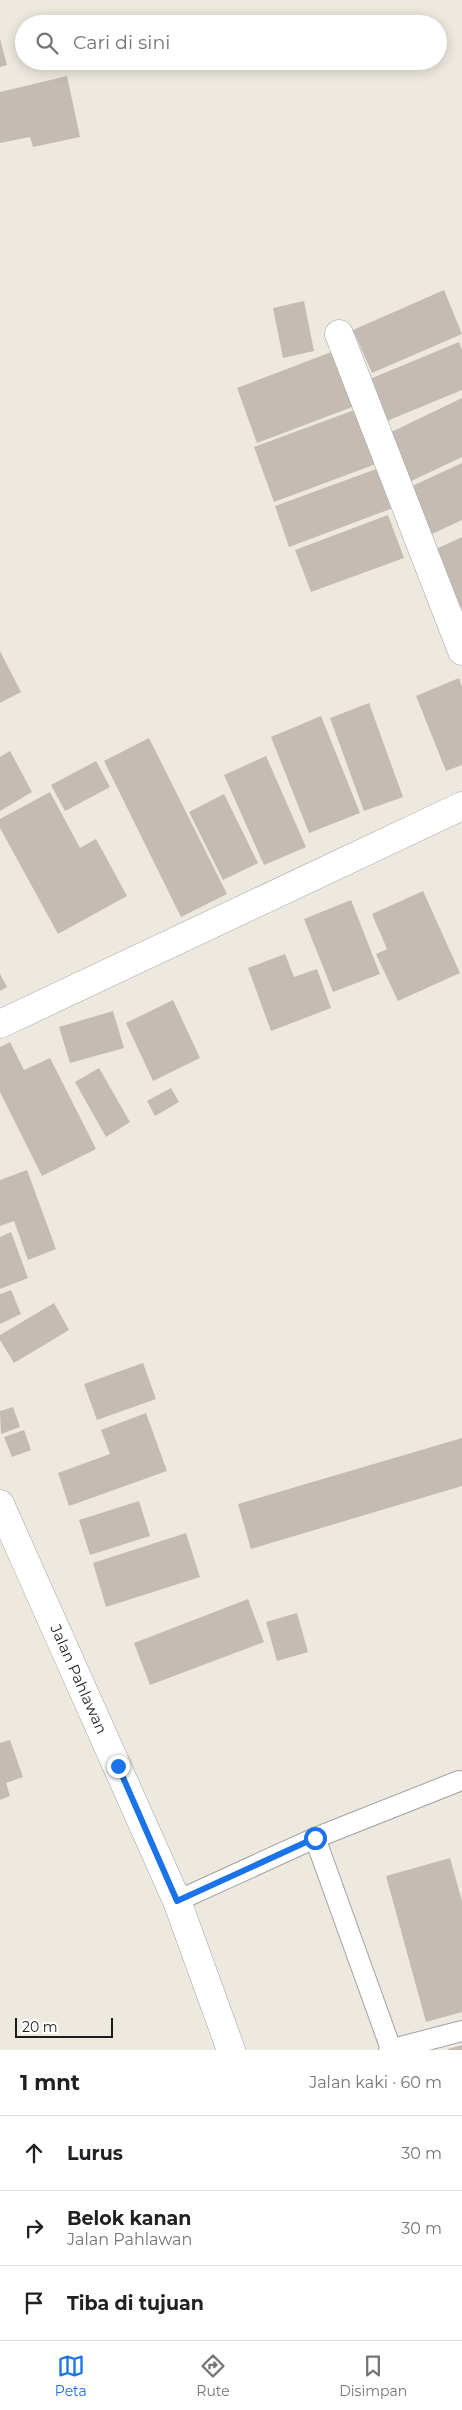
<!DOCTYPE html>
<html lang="id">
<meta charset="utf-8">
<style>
:root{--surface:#fff;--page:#f6f6f6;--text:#202124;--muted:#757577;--line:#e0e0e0;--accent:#1a73e8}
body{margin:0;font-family:Montserrat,sans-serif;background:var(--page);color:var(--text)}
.scale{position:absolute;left:15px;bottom:12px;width:98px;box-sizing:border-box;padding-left:5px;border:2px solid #1b1b1b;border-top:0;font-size:14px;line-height:18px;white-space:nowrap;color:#1b1b1b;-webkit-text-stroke:4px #fff;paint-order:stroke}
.stop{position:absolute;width:15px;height:15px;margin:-11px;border:4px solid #1a73e8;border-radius:50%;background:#fff}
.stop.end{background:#1a73e8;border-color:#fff;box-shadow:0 1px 5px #0008}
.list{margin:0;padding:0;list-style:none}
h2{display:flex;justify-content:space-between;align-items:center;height:65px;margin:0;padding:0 20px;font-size:21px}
h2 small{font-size:16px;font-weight:400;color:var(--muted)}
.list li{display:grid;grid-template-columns:32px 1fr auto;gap:15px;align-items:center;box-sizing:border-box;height:75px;padding:0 20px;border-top:1px solid var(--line)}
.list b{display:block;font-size:19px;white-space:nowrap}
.list p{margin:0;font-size:16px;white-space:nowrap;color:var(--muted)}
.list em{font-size:16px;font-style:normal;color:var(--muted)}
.icon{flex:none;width:28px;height:28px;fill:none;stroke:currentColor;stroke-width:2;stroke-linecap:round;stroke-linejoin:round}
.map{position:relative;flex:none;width:462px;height:2050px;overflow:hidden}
.search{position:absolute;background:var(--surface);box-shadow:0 2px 12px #0003;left:15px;right:15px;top:15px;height:55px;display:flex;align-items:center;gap:12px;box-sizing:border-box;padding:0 18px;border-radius:28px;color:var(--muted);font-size:19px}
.sheet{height:290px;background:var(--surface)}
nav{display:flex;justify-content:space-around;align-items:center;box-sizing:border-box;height:70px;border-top:1px solid var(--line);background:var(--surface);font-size:14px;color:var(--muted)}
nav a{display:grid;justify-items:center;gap:2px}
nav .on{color:var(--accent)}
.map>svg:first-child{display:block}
.building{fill:#c4bcb3}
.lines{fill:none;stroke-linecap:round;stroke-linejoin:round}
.service-casing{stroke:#a2a2a2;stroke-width:22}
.minor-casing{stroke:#a2a2a2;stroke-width:29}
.tertiary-casing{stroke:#a2a2a2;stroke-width:29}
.service{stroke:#fff;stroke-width:20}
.minor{stroke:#fff;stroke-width:28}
.tertiary{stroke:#fff;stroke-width:28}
.route{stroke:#1a73e8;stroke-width:6}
.labels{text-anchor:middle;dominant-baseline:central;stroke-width:4;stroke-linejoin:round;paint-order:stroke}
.street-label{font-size:15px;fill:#1b1b1b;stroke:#fff}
</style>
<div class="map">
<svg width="462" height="2050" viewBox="0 0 462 2050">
<rect width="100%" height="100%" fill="#ede9df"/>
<!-- building -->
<g class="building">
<polygon points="0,39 7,65 0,67"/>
<polygon points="67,76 80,137 33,147 30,137 0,143 0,92"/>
<polygon points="444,290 462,334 372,373 353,330"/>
<polygon points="304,301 314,351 283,358 273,308"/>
<polygon points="459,342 462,350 462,390 382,423 365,381"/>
<polygon points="334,351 355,406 257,443 237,388"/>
<polygon points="462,398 462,457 407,483 385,435"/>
<polygon points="357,409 376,464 274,502 254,447"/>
<polygon points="462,463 462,520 432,534 410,487"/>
<polygon points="379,468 393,508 289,547 275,506"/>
<polygon points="388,515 404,558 311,592 295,550"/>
<polygon points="462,537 462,610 434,550"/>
<polygon points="0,651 21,692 0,703"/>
<polygon points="459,678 462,687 462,765 446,771 416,696"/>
<polygon points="369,703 403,797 364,811 330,718"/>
<polygon points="321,716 360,813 309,833 271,737"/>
<polygon points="149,738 227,894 181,917 104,761"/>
<polygon points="10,751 32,792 0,811 0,757"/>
<polygon points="266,756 306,847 264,865 224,775"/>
<polygon points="96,761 110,787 65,811 51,785"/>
<polygon points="50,792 80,848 96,839 127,896 58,934 0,828 0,819"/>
<polygon points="224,794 258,863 223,880 189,812"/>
<polygon points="423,891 460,973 398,1001 376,954 387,949 372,914"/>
<polygon points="351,900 380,974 333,992 304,919"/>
<polygon points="285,954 294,977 317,969 331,1008 271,1031 248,968"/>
<polygon points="0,974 7,987 0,991"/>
<polygon points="173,1000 200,1058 153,1081 126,1023"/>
<polygon points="113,1011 124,1048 70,1063 59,1027"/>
<polygon points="10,1042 24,1070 50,1058 96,1149 42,1176 0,1092 0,1047"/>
<polygon points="99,1068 130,1122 106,1137 75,1082"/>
<polygon points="171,1088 179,1102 155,1116 147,1101"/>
<polygon points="27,1170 56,1249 28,1260 14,1221 0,1226 0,1180"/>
<polygon points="11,1232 28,1278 0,1289 0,1237"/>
<polygon points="11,1290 21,1314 0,1324 0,1294"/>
<polygon points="54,1303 69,1330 14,1363 0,1340 0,1335"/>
<polygon points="143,1363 156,1399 97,1420 84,1384"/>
<polygon points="13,1407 20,1427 1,1434 0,1411"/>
<polygon points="146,1413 167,1471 69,1506 58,1473 110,1454 101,1430"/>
<polygon points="24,1430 31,1450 12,1457 4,1437"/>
<polygon points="462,1438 462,1486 251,1549 238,1504"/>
<polygon points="139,1501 150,1536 90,1555 79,1520"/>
<polygon points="186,1533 200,1577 106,1607 93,1563"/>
<polygon points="248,1599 264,1642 150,1685 134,1643"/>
<polygon points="297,1613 308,1652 277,1661 266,1622"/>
<polygon points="10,1740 23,1777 6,1783 10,1796 0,1800 0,1743"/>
<polygon points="450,1858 462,1901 462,2012 426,2022 386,1876"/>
<polygon points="462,2045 462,2050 448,2050 448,2049"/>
</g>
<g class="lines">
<!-- service casing -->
<g class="service-casing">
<g id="service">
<polyline points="315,1838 391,2049"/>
<polyline points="177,1901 315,1838 459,1781"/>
<polyline points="389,2050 462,2031"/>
</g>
</g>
<!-- minor casing -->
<g class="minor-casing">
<g id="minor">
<polyline points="339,334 462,651"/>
<polyline points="0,1024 462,806"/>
</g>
</g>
<!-- tertiary casing -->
<g class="tertiary-casing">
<polyline id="tertiary" points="0,1504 177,1901 231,2050"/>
</g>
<!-- service -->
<use href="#service" class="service"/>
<!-- minor -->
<use href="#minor" class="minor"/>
<!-- tertiary -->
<use href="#tertiary" class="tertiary"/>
</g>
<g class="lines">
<!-- route -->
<polyline class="route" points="118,1766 177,1901 315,1838"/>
</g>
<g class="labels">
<!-- street labels -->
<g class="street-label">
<text transform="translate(79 1679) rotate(66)">Jalan Pahlawan</text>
</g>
</g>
</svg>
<div class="scale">20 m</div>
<div class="stop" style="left:315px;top:1838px"></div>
<div class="stop end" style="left:118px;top:1766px"></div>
<div class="search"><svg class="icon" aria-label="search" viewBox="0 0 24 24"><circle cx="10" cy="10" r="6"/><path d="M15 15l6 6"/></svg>Cari di sini</div>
</div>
<section class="sheet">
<h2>1 mnt<small>Jalan kaki · 60 m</small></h2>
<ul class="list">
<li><svg class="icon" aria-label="ahead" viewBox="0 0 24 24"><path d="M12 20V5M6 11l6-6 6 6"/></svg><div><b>Lurus</b></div><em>30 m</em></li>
<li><svg class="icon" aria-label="right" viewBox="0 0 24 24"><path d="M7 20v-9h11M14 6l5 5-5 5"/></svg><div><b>Belok kanan</b><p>Jalan Pahlawan</p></div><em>30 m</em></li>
<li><svg class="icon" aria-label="arrive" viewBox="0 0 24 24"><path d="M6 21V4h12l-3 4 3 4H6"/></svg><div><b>Tiba di tujuan</b></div></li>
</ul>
</section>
<nav>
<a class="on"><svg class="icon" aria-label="map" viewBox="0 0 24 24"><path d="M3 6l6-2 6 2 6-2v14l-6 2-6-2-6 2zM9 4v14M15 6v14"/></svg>Peta</a>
<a><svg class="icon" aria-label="directions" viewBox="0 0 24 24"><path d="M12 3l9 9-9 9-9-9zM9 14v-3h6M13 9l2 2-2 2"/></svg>Rute</a>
<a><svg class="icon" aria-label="saved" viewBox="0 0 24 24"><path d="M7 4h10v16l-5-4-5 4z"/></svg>Disimpan</a>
</nav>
